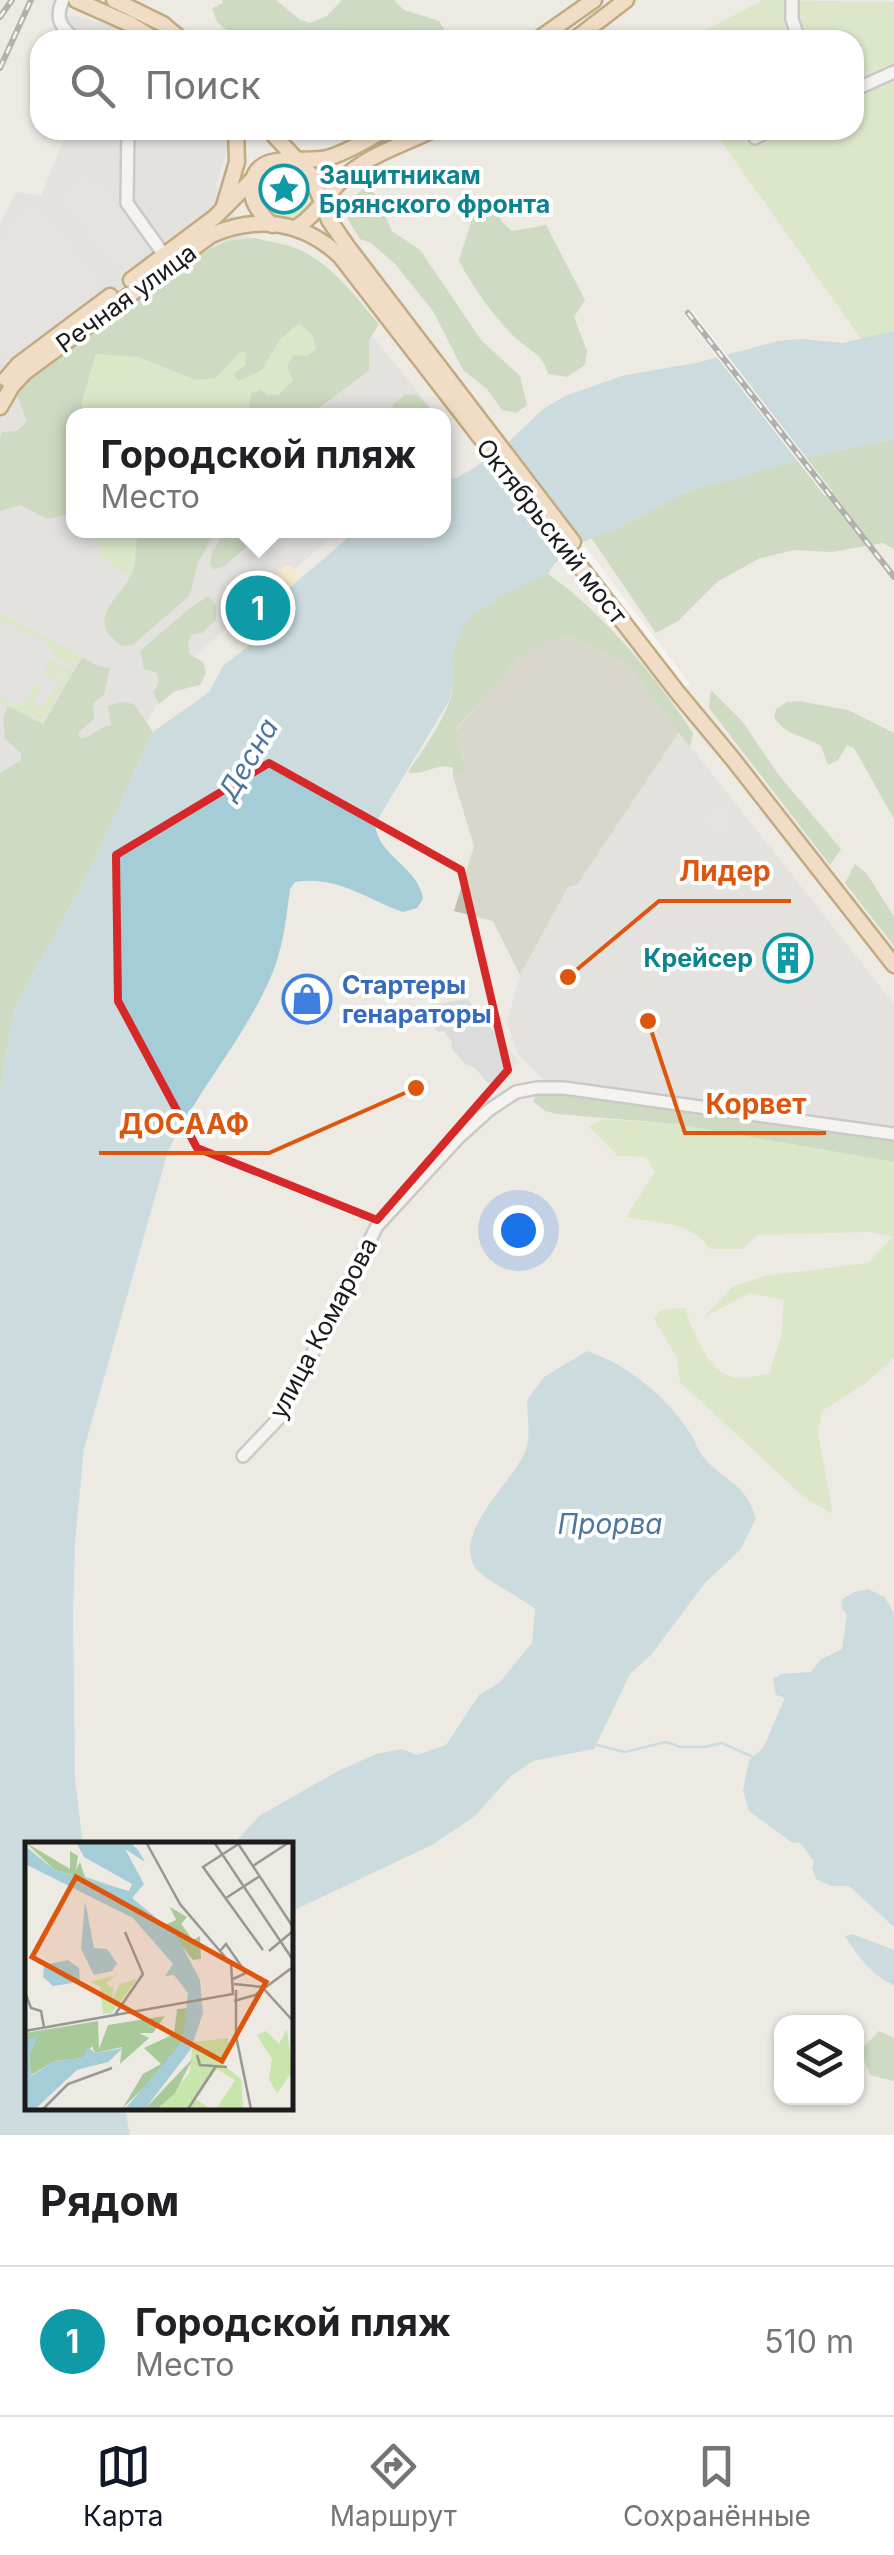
<!DOCTYPE html>
<html lang="ru">
<meta charset="utf-8">
<style>
:root{--surface:#fff;--page:#f2f2f2;--text:#202124;--muted:#757577;--line:#e0e0e0;--accent:#111827}
body{margin:0;font-family:Inter,sans-serif;background:var(--page);color:var(--text)}
.controls{position:absolute;right:30px;bottom:30px;display:grid;overflow:hidden;border-radius:20px;box-shadow:0 2px 8px #0004}
.controls button{width:90px;height:90px;display:grid;place-items:center;padding:0;border:0;border-bottom:2px solid var(--line);background:var(--surface);color:var(--text);font:50px sans-serif}
.you{position:absolute;left:518px;top:1230px;width:35px;height:35px;margin:-25px;border:8px solid #fff;border-radius:50%;background:#1a73e8;box-shadow:0 0 0 15px #1a73e833}
.badge{display:grid;place-items:center;width:65px;height:65px;border-radius:50%;background:var(--accent);color:#fff;font-size:32px;font-weight:700}
.pin{position:absolute;translate:-50% -50%;border:5px solid #fff;box-shadow:0 2px 10px #0006}
.popup{position:absolute;left:66px;top:408px;width:385px;height:130px;box-sizing:border-box;display:grid;place-content:center;border-radius:20px;background:var(--surface);filter:drop-shadow(0 2px 8px #0005);font-size:32px;white-space:nowrap;color:var(--muted)}
.popup b{font-size:38px;color:var(--text)}
.popup::after{content:'';position:absolute;left:50%;top:100%;margin-left:-20px;border:20px solid transparent;border-top-color:var(--surface)}
.list{margin:0;padding:0;list-style:none}
h2{display:flex;justify-content:space-between;align-items:center;height:130px;margin:0;padding:0 40px;font-size:42px}
h2 small{font-size:32px;font-weight:400;color:var(--muted)}
.list li{display:grid;grid-template-columns:65px 1fr auto;gap:30px;align-items:center;box-sizing:border-box;height:150px;padding:0 40px;border-top:2px solid var(--line)}
.list b{display:block;font-size:38px;white-space:nowrap}
.list p{margin:0;font-size:32px;white-space:nowrap;color:var(--muted)}
.list em{font-size:32px;font-style:normal;color:var(--muted)}
.icon{flex:none;width:55px;height:55px;fill:none;stroke:currentColor;stroke-width:2;stroke-linecap:round;stroke-linejoin:round}
.map{position:relative;flex:none;width:894px;height:2135px;overflow:hidden}
.search{position:absolute;background:var(--surface);box-shadow:0 2px 8px #0004;left:30px;right:30px;top:30px;height:110px;display:flex;align-items:center;gap:25px;box-sizing:border-box;padding:0 35px;border-radius:30px;color:var(--muted);font-size:38px}
.sheet{height:280px;background:var(--surface)}
nav{display:flex;justify-content:space-around;align-items:center;box-sizing:border-box;height:140px;border-top:2px solid var(--line);background:var(--surface);font-size:28px;color:var(--muted)}
nav a{display:grid;justify-items:center;gap:5px}
nav .on{color:var(--accent)}
.map>svg:first-child{display:block}
.residential{fill:#dad9d9}
.construction{fill:#c1c1af}
.grass{fill:#c8e5ab}
.forest{fill:#a8ca9a}
.sand{fill:#faebb4}
.parking{fill:#dcdcdc}
.water{fill:#a5cdd8}
.pier{fill:#fff}
.lines{fill:none;stroke-linecap:round;stroke-linejoin:round}
.stream{stroke:#a5cdd8;stroke-width:2.5}
.minor-casing{stroke:#a3a3a3;stroke-width:16}
.major-casing{stroke:#8c5f09;stroke-width:19}
.minor{stroke:#fff;stroke-width:11}
.major{stroke:#f6cf9f;stroke-width:14}
.rail-casing{stroke:#6a6a6a;stroke-width:6}
.rail{stroke:#fff;stroke-width:2.5;stroke-dasharray:8;stroke-linecap:butt}
.marked{fill:none;stroke:#d62828;stroke-width:8;stroke-linejoin:round}
.labels{text-anchor:middle;dominant-baseline:central;stroke-width:8;stroke-linejoin:round;paint-order:stroke}
.culture-label{font-size:25px;font-weight:bold;fill:#0d838f;stroke:#fff;text-anchor:start}
.street-label{font-size:25px;fill:#1c1c1c;stroke:#fff}
.shop-label{font-size:25px;font-weight:bold;fill:#366cbe;stroke:#fff;text-anchor:start}
.water-label{font-size:28px;font-style:italic;fill:#4c769f;stroke:#fff}
.inset-road{fill:none;stroke:#999793;stroke-width:2.5}
.view{fill:#de560d;fill-opacity:0.15;stroke:#de560d;stroke-width:5}
.inset-edge{fill:none;stroke:#1c1c1c;stroke-width:5}
.leader{fill:none;stroke:#de560d;stroke-width:4}
.callout-dot{fill:#de560d;stroke:#fff;stroke-width:4}
.callout-label{font-size:28px;text-anchor:middle;font-weight:bold;fill:#de560d;stroke:#fff;stroke-width:8;stroke-linejoin:round;paint-order:stroke}
</style>
<div class="map">
<svg width="894" height="2135" viewBox="0 0 894 2135">
<rect width="100%" height="100%" fill="#ede9e3"/>
<!-- residential -->
<g class="residential">
<polygon points="64,14 112,25 139,40 79,40"/>
<polygon points="68,130 224,130 230,140 216,186 255,245 322,275 437,415 73,416 73,530 339,531 175,673 0,981 0,224 16,192 41,196"/>
<polygon points="679,732 894,1004 894,1134 551,1088 518,1054 507,1023 520,975 568,886 577,885"/>
</g>
<!-- construction -->
<polygon class="construction" points="564,635 625,662 679,732 577,885 568,887 520,975 493,921 454,911 474,846 453,777 466,770 456,730 521,654"/>
<!-- grass -->
<g class="grass">
<polygon points="763,0 894,2 894,331 862,340 713,130 854,130 854,40 687,40"/>
<circle cx="286" cy="196" r="23"/>
<path d="M299,323L313,336L316,348C298,363 293,392 268,395L248,415H85L81,404L96,354L138,357L174,373L228,363L240,352L247,353L245,365L262,370L279,341Z"/>
<path d="M92,531H140C133,545 136,562 130,577L104,559Z"/>
<polygon points="0,614 81,656 42,722 0,702 0,696 17,704 23,703 37,682 42,685 33,703 42,708 63,674 59,673 54,681 42,674 50,659 69,669 74,660 71,658 68,664 52,656 54,651 43,641 0,620"/>
<path d="M602,1119L676,1124L894,1162V1358L866,1383L822,1411L818,1433L833,1514L805,1498L680,1382L676,1356L654,1319L661,1310L685,1308C693,1332 708,1373 736,1378C746,1379 759,1375 769,1374L781,1337L784,1300L749,1293L703,1318L732,1287L764,1276L868,1263L893,1237L869,1232L757,1235L743,1249H710C691,1221 658,1223 626,1217L655,1172L646,1157L618,1156L589,1127Z"/>
</g>
<!-- forest -->
<g class="forest">
<polygon points="222,0 276,0 299,19 310,23 327,16 342,0 394,0 404,10 439,21 451,40 238,40 217,22 212,8 223,3"/>
<polygon points="367,186 376,195 392,231 420,250 481,340 520,376 527,405 516,413 502,410 487,389 463,370 433,311 395,264 371,243 360,239 348,220 353,197"/>
<path d="M481,209L497,210L501,221L512,231L546,225L585,300L574,317L587,351L585,365L567,377L548,374C543,354 531,352 517,339C497,321 470,284 459,260L472,219Z"/>
<path d="M255,238C271,242 288,244 302,251C334,266 357,299 379,324L369,340V371L309,415H248L251,393L260,390L268,395L279,394L293,380L287,367L293,355L307,356L316,349L313,336L299,323L279,341L262,370L238,381L233,374L245,365L246,353L240,352L216,378L196,380L138,357L96,354L81,404L85,415L73,416V513L47,519L20,505L0,511V437L2,432L16,431L27,422L15,389L190,259L227,241Z"/>
<polygon points="416,394 437,415 396,415 392,405 405,395"/>
<path d="M894,439V549L883,543L832,552L794,550L758,559L717,582L678,621L656,633L590,536C624,528 650,506 682,494C750,468 823,453 894,439Z"/>
<path d="M140,531H215L198,563L190,595L133,645L122,646C82,618 121,600 133,571C138,557 133,543 140,531Z"/>
<polygon points="226,531 226,530 283,531 259,536 224,566 214,570 210,564 212,552"/>
<path d="M548,574C601,610 658,679 693,733L690,747L625,662L564,635L521,655L456,729L466,771L453,777V768C436,762 424,777 408,772C423,749 444,722 451,696C455,678 450,659 455,641C465,606 516,584 548,574Z"/>
<polygon points="209,596 216,605 216,620 202,633 192,635 188,642 189,654 203,662 206,673 200,685 175,691 159,704 153,693 159,682 157,673 144,669 140,651 191,607"/>
<path d="M82,657L98,666L110,668L104,695L93,703L94,719L78,733L81,738C93,737 98,727 111,725L108,706L121,702L134,704L153,732L89,872L15,1007L0,1091V773L21,760V753L5,739L3,719L8,706L43,724Z"/>
<polygon points="711,690 742,721 778,774 841,849 830,865 709,708"/>
<path d="M799,701L848,710L894,733V819L854,748L847,745L838,760L828,765L821,746C804,735 785,736 774,717L776,709L787,702Z"/>
<polygon points="855,864 867,874 894,917 894,946 845,883"/>
<polygon points="544,1092 894,1141 894,1162 676,1124 557,1114 545,1111 533,1101 536,1095"/>
<polygon points="879,2031 894,2038 894,2081 870,2075 861,2050"/>
</g>
<!-- sand -->
<polygon class="sand" points="284,566 291,566 300,577 270,609 256,640 246,650 238,636 244,607"/>
<!-- parking -->
<g class="parking">
<polygon points="78,174 96,181 106,191 142,235 145,255 127,272 122,273 112,266 62,202"/>
<polygon points="32,206 40,206 105,289 19,352 0,353 0,248 18,211"/>
<polygon points="714,801 736,816 721,838 699,823"/>
<polygon points="467,999 520,1063 490,1085 475,1068 466,1065 452,1049 451,1041 444,1031 438,1032 424,1016 433,1005"/>
</g>
<!-- water -->
<g class="water">
<path d="M894,331V439L821,454L684,493L619,528L577,544L555,563L548,574L502,595L464,623L453,654L454,680L449,701L375,824C378,857 419,867 423,899L417,908L403,912C366,899 337,875 295,882L290,889C286,919 283,950 270,979C243,1040 197,1091 168,1151L84,1449L75,1542L73,1614L75,1779L83,1845H28V2108H125L130,2135H0V1091L15,1007L89,872L153,732L209,692L223,666L256,640L270,610L281,595L356,531L443,530V480L456,478L494,456L543,409L567,395L625,375L696,363L778,341L803,339L842,343Z"/>
<path d="M587,1351C627,1364 667,1397 690,1433C696,1442 698,1452 706,1460C731,1486 743,1481 756,1518L741,1549L705,1583L651,1655L630,1674L594,1749L533,1761L511,1776L474,1817L432,1845L290,1912V1845H233L259,1816L338,1771L376,1754L402,1749L417,1755L446,1745L479,1695L499,1683L532,1643L535,1609C524,1600 483,1578 477,1570C450,1534 511,1484 524,1454C532,1437 527,1418 527,1400L544,1377Z"/>
<polygon points="868,1589 885,1597 894,1614 894,1927 849,1886 831,1886 816,1879 812,1868 814,1861 800,1843 791,1842 749,1811 743,1791 749,1760 763,1748 785,1698 776,1695 773,1679 781,1674 811,1672 820,1660 842,1649 847,1614 842,1609 841,1600 854,1592"/>
<path d="M852,1934L894,1950V1985C873,1977 857,1955 845,1936Z"/>
</g>
<!-- pier -->
<g class="pier">
<polygon points="405,310 690,684 670,699 383,326"/>
<polygon points="692,310 832,491 825,496 685,316"/>
</g>
<g class="lines">
<!-- stream -->
<polyline class="stream" points="597,1745 625,1752 666,1742 681,1747 705,1747 722,1743 753,1757"/>
<!-- minor casing -->
<g class="minor-casing">
<g id="minor">
<path d="M63,0C54,18 61,29 77,40"/>
<polyline points="792,0 792,19 799,40"/>
<polyline points="854,90 894,72"/>
<polyline points="128,130 127,203 164,255"/>
<polyline points="755,138 770,130"/>
<polyline points="243,1456 281,1416 377,1226 458,1138 489,1110 516,1092 537,1088 564,1088 894,1134"/>
</g>
</g>
<!-- major casing -->
<g class="major-casing">
<g id="major">
<polyline points="76,0 130,24 156,40"/>
<polyline points="114,0 163,24 182,40"/>
<polyline points="537,40 594,0"/>
<polyline points="574,40 626,0"/>
<polyline points="269,130 311,175 329,220 347,246 573,542"/>
<polyline points="224,206 237,162 236,130"/>
<path d="M272,225C261,215 249,201 252,184C257,149 303,164 327,158C347,153 367,139 385,130"/>
<path d="M297,227C319,213 328,191 347,175C371,154 404,144 433,130"/>
<polyline points="131,280 215,217 252,180"/>
<polyline points="6,379 19,364 110,296"/>
<path d="M0,407L12,386L25,372L211,235C258,215 303,221 340,256L678,693L732,758L894,965"/>
</g>
</g>
<!-- minor -->
<use href="#minor" class="minor"/>
<!-- major -->
<use href="#major" class="major"/>
<!-- rail casing -->
<g class="rail-casing">
<g id="rail">
<polyline points="0,17 12,0"/>
<polyline points="0,68 31,0"/>
<polyline points="688,313 894,577"/>
</g>
</g>
<!-- rail -->
<use href="#rail" class="rail"/>
</g>
<!-- marked area -->
<path d="M0 0H894V2135H0ZM269,763L461,870L508,1070L377,1220L197,1148L118,1001L116,855Z" fill="#ede9e3" fill-opacity=".55" fill-rule="evenodd"/>
<path class="marked" d="M269,763L461,870L508,1070L377,1220L197,1148L118,1001L116,855Z"/>
<!-- icons -->
<defs>
<g id="sight-ring" transform="scale(2.5)"><circle r="9.5" fill="#fff" stroke="#0f9aa8" stroke-width="1.5"/><path d="M0-6L1.8-2.2L6-1.7L2.9 1.2L3.7 5.4L0 3.3L-3.7 5.4L-2.9 1.2L-6-1.7L-1.8-2.2Z" fill="#0f9aa8"/></g>
<g id="building-ring" transform="scale(2.5)"><circle r="9.5" fill="#fff" stroke="#0f9aa8" stroke-width="1.5"/><path d="M-4-6H4V6H1V3H-1V6H-4ZM-2.5-4.3h1.7v1.8h-1.7ZM.8-4.3h1.7v1.8H.8ZM-2.5-1h1.7V.8h-1.7ZM.8-1h1.7V.8H.8Z" fill="#0f9aa8"/></g>
<g id="shop-ring" transform="scale(2.5)"><circle r="9.5" fill="#fff" stroke="#3f7fe0" stroke-width="1.5"/><path d="M-5-2.5h2.3a2.7 3.5 0 0 1 5.4 0H5L5.5 6h-11ZM-1.5-2.5h3a1.5 2.3 0 0 0-3 0Z" fill="#3f7fe0"/></g>
</defs>
<g fill-rule="evenodd">
<use href="#sight-ring" x="284" y="189"/>
<use href="#building-ring" x="788" y="958"/>
<use href="#shop-ring" x="307" y="999"/>
</g>
<g class="labels">
<!-- culture labels -->
<g class="culture-label">
<text x="319" y="175">Защитникам<tspan x="319" dy="29">Брянского фронта</tspan></text>
<text x="753" y="958" text-anchor="end">Крейсер</text>
</g>
<!-- street labels -->
<g class="street-label">
<text transform="translate(126 298) rotate(-36)">Речная улица</text>
<text transform="translate(552 531) rotate(52)">Октябрьский мост</text>
<text transform="translate(323 1328) rotate(-62)">улица Комарова</text>
</g>
<!-- shop labels -->
<g class="shop-label">
<text x="342" y="985">Стартеры<tspan x="342" dy="29">генараторы</tspan></text>
</g>
<!-- water labels -->
<g class="water-label">
<text transform="translate(248 759) rotate(-59)">Десна</text>
<text x="610" y="1524">Прорва</text>
</g>
</g>
<!-- overview -->
<g transform="translate(25 1842)">
<rect width="268" height="268" fill="#ede9e3"/>
<path d="M91,133L81,141L87,146L89,138L87,158L95,142L112,137L87,171L78,172L75,144L65,140ZM262,187L267,230L252,251L244,237L247,217L232,193L241,189L254,202ZM203,196L205,212L196,221L216,237L218,267H191L210,238L192,227L171,257L186,267H132L164,232L168,200Z" fill="#c8e5ab"/>
<path d="M0,0L45,27V9L53,14L51,28L55,20L60,35L91,45L30,28ZM145,65L162,75L156,82L168,98L175,94L176,117L168,118L140,83L151,78ZM164,166L157,200L134,230L97,267L118,232L136,222L119,206L149,192L152,167ZM140,174L128,191H114L124,196L95,222L97,205L70,211L67,204L57,216L30,219L6,233L4,214L12,195L0,200V191L73,179L74,207L83,183ZM168,216L150,251L132,267H120Z" fill="#a8ca9a"/>
<path d="M51,0H105L113,8L120,20L100,7L119,42L107,56L150,91L175,138L178,171L166,207L120,267H100L157,200L163,151L149,133L140,134L148,122L108,76L0,22V4L30,28L104,49L107,42L59,15ZM60,59L69,106L82,107L92,121L87,129L69,133L56,107ZM43,118L54,126L55,140L28,144L18,135L19,123ZM13,193L4,215L6,234L30,219L57,216L63,205L70,211L98,206L83,220L52,228L10,267H0V200Z" fill="#a5cdd8"/>
<path class="inset-road" d="M189,0L268,118M212,0L268,85M215,1L178,25L238,108M228,24L263,1M201,56L235,34M195,109L201,102L221,131L208,137M244,109L268,89M209,142L237,145L268,179M211,148V194L226,267M0,150L6,166L16,169L19,185M209,159L230,153L268,125M89,174L118,132L100,90M0,189L208,152L206,122L155,62L121,0M172,213L175,223L202,225M18,267L43,242L87,226M163,267L191,224"/>
<path class="view" d="M51,35L241,140L197,219L7,115Z"/>
<rect width="268" height="268" class="inset-edge"/>
</g>
<!-- callouts -->
<path class="leader" d="M568 977L659 901H791M648 1021L685 1133H826M416 1088L269 1153H99"/>
<g class="callout-dot">
<circle cx="568" cy="977" r="10"/>
<circle cx="648" cy="1021" r="10"/>
<circle cx="416" cy="1088" r="10"/>
</g>
<g class="callout-label">
<text x="725" y="881">Лидер</text>
<text x="756" y="1114">Корвет</text>
<text x="184" y="1134">ДОСААФ</text>
</g>
</svg>
<div class="controls">
<button><svg class="icon" aria-label="layers" viewBox="0 0 24 24"><path d="M12 4l9 5-9 5-9-5zM3 14l9 5 9-5"/></svg></button>
</div>
<div class="you"></div>
<div class="pin badge" style="left:258px;top:608px;background:#0f9aa8">1</div>
<div class="popup"><b>Городской пляж</b>Место</div>
<div class="search"><svg class="icon" aria-label="search" viewBox="0 0 24 24"><circle cx="10" cy="10" r="6"/><path d="M15 15l6 6"/></svg>Поиск</div>
</div>
<section class="sheet">
<h2>Рядом<small></small></h2>
<ul class="list">
<li><span class="badge" style="background:#0f9aa8">1</span><div><b>Городской пляж</b><p>Место</p></div><em>510 m</em></li>
</ul>
</section>
<nav>
<a class="on"><svg class="icon" aria-label="map" viewBox="0 0 24 24"><path d="M3 6l6-2 6 2 6-2v14l-6 2-6-2-6 2zM9 4v14M15 6v14"/></svg>Карта</a>
<a><svg class="icon" aria-label="directions" viewBox="0 0 24 24"><path d="M12 3l9 9-9 9-9-9zM9 14v-3h6M13 9l2 2-2 2"/></svg>Маршрут</a>
<a><svg class="icon" aria-label="saved" viewBox="0 0 24 24"><path d="M7 4h10v16l-5-4-5 4z"/></svg>Сохранённые</a>
</nav>
